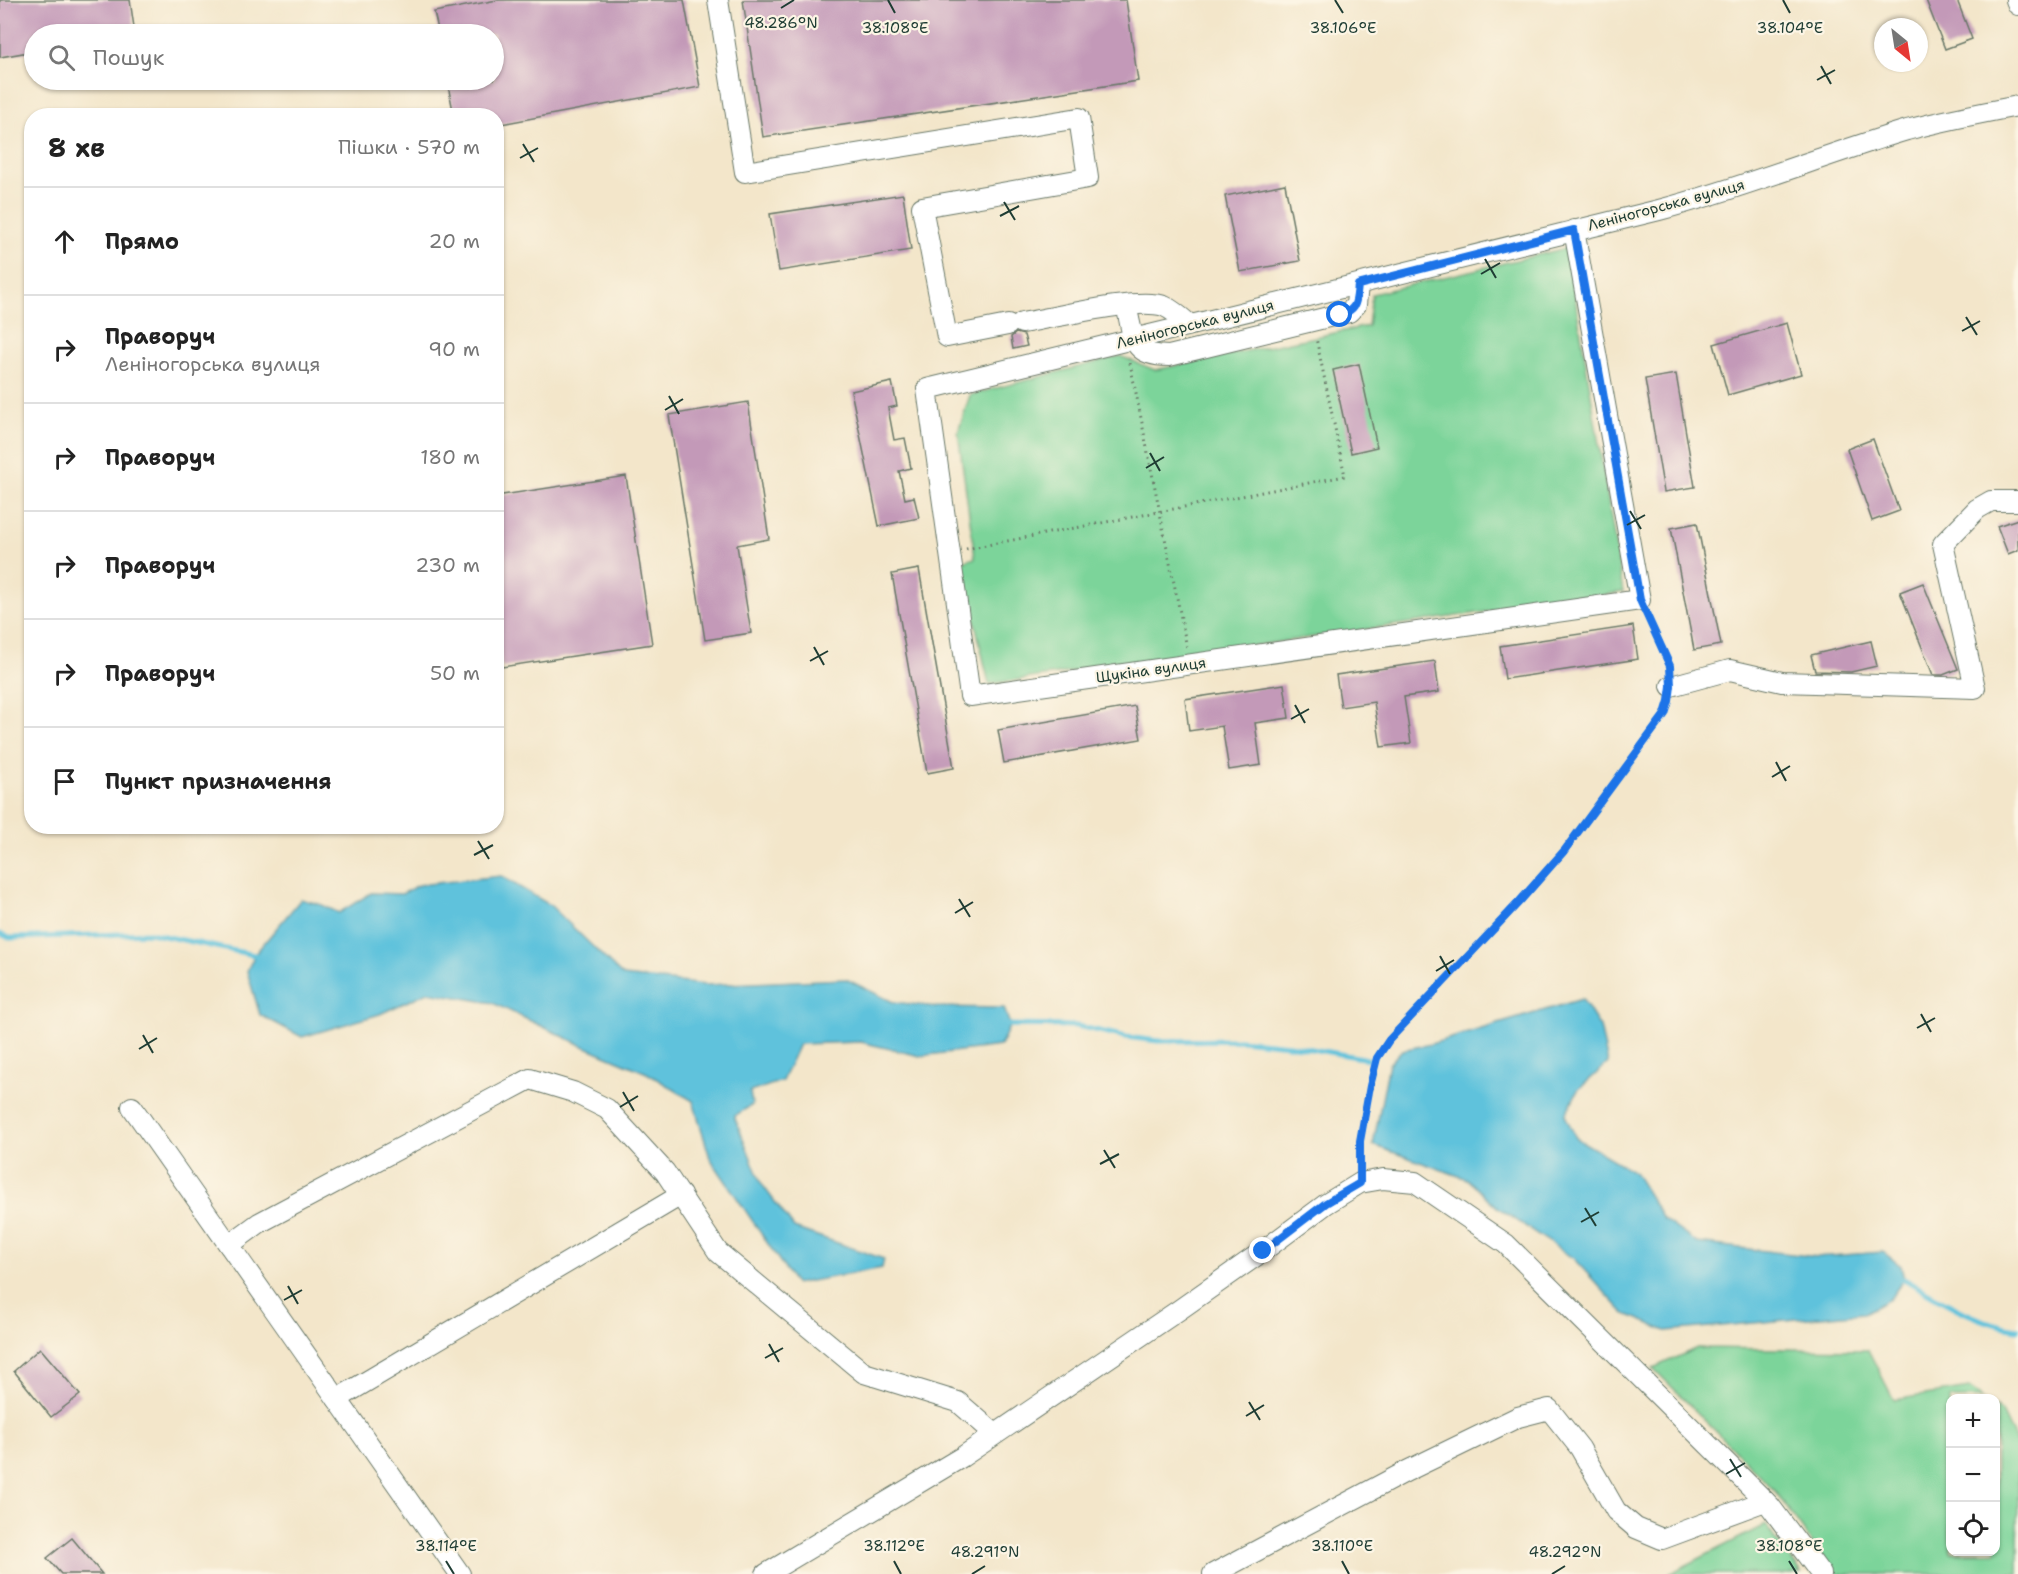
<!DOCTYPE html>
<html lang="uk">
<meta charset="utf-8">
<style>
:root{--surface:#fff;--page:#f2f2f2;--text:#222;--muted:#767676;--line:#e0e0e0}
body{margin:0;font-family:"Shantell Sans",sans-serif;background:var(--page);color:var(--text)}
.controls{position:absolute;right:18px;bottom:18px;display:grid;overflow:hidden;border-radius:12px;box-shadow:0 2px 4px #0004}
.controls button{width:54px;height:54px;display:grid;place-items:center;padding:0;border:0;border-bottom:2px solid var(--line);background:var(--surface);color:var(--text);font:30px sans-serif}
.compass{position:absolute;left:1874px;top:18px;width:54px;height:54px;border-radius:50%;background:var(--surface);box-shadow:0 2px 4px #0004;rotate:150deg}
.stop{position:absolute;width:18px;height:18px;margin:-14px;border:4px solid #1a73e8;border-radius:50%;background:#fff}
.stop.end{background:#1a73e8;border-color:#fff;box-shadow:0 2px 6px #0008}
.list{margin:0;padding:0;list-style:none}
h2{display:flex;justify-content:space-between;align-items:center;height:78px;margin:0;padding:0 24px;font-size:26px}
h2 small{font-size:20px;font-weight:400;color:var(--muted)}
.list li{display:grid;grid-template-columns:39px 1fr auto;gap:18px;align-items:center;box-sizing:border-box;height:108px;padding:0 24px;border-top:2px solid var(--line)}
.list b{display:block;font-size:22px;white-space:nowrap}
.list p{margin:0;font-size:20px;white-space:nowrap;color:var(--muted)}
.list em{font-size:20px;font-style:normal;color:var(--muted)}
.icon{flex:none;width:33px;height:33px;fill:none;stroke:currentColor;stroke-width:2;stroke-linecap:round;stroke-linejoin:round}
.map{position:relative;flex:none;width:2018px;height:1574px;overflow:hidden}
.search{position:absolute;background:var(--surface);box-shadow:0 2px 4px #0004;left:24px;top:24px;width:480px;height:66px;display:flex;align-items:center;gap:15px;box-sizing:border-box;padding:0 21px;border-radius:33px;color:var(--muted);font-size:22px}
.panel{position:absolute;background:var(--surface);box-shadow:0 2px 4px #0004;left:24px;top:108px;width:480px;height:726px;border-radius:24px}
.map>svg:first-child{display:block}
.green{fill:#7bd49a;stroke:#4d8867;stroke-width:1.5}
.water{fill:#5ec2dc;stroke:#3e8088;stroke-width:1.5}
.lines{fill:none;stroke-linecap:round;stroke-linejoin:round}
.stream{stroke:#5ec2dc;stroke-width:5}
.building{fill:#c399b8}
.minor-casing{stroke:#697868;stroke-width:22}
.path{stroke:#697868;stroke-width:3;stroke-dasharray:1.5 4.5;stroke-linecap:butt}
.minor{stroke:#fff;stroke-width:20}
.route{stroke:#1a73e8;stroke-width:8}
.ticks{fill:none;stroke:#1f3d34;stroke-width:2}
.labels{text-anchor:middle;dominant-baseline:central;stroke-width:4.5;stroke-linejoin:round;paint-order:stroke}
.street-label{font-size:15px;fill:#1f3d34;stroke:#fcf5e5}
.ticks-label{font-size:15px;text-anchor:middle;fill:#1f3d34;stroke:#fcf5e5;stroke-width:4.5;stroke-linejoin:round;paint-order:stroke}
</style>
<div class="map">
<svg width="2018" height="1574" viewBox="0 0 2018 1574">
<rect width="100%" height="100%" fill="#fcf5e5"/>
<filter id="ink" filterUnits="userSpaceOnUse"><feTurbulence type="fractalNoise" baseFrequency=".0167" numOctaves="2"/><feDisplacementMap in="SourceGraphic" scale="12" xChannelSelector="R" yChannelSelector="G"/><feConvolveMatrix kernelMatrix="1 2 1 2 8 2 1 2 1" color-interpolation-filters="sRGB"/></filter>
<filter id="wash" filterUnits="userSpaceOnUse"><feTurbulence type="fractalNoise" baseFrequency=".008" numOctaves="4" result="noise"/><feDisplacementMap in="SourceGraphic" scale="24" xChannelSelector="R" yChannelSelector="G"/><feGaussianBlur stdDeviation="1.35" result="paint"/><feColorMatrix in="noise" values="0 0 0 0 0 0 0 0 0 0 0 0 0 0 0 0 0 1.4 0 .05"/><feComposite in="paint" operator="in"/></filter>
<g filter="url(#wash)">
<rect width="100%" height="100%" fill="#f3e6ca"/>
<!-- green -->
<g class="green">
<polygon points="1567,248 1623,592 989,684 961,562 975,558 958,432 970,395 1120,356 1155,370 1368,326 1372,294"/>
<polygon points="1697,1348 1868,1350 1894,1400 1969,1388 1983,1398 1950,1398 1950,1552 1996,1552 1996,1407 2002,1412 2018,1446 2018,1574 1834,1574 1775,1491 1653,1368"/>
<polygon points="1765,1525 1802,1574 1669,1574"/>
</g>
<!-- water -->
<g class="water">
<polygon points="501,876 550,905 623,976 705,985 846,979 893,1002 937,1007 1004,1008 1010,1025 1000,1046 920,1056 861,1042 799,1044 782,1081 750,1092 752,1105 734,1116 761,1183 794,1228 884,1259 882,1268 795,1284 710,1158 693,1101 647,1073 579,1044 493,1003 428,992 380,1014 302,1037 260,1015 247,971 255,954 301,899 322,905 339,913 371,893 402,894 418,885"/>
<polygon points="1582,999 1600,1027 1608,1063 1578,1090 1565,1115 1576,1138 1634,1172 1663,1219 1697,1243 1817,1257 1883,1252 1901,1266 1904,1279 1890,1299 1864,1313 1666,1331 1624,1313 1574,1259 1497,1207 1467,1179 1373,1145 1389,1064 1402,1050 1431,1044"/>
</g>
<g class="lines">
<!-- stream -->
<g class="stream">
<polyline points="0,934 10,938 150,933 259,956"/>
<polyline points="1004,1025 1077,1026 1126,1037 1158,1041 1241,1040 1289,1045 1368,1059"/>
<path d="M1899,1280L1904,1279C1939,1299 1977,1324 2018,1329"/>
</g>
</g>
<g id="blocks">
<!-- building -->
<g class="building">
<polygon points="0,0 130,0 135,34 34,34 34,51 0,57"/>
<polygon points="497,0 684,0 700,87 496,125 496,116 454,116 447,80 494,80 494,34 439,34 434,12"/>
<polygon points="743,0 1126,0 1138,81 763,137"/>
<polygon points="1926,0 1957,0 1972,39 1945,49"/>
<polygon points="1285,184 1300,261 1240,272 1225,196"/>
<polygon points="903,194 911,250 779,271 770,214"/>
<polygon points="1787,323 1801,374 1728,395 1714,344"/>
<polygon points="1016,333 1024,335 1027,346 1013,349 1011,337"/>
<polygon points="1359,364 1377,447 1351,453 1333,370"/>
<polygon points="1676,374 1695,487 1664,492 1645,379"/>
<polygon points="892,382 897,406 888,408 894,440 905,438 911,468 899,471 905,499 914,497 919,518 879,526 851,391"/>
<polygon points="748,402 769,539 737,545 751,633 705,640 669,415"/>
<polygon points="1873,439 1899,511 1872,521 1847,449"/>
<polygon points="626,476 652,644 502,667 496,629 496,496"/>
<polygon points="2018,519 2018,550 2008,554 1997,526"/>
<polygon points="1697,523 1721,645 1694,650 1671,528"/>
<polygon points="919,569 954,768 927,773 892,574"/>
<polygon points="1923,583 1958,669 1943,675 1933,675 1900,592"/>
<polygon points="1633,626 1638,659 1505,679 1500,646"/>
<polygon points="1871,641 1877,666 1851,672 1815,671 1811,655"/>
<polygon points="1435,661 1439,692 1404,697 1411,743 1381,747 1374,702 1341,707 1336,675"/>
<polygon points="1284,684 1289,718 1255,723 1261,765 1229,770 1222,726 1189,731 1185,699"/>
<polygon points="1135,706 1141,739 1004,763 998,730"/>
<polygon points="40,1348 80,1395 51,1417 14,1371"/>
<polygon points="72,1538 102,1574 61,1574 47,1558"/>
</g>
</g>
</g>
<g filter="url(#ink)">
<use href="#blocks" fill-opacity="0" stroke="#697868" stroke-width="1.5"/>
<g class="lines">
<!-- minor casing -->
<g class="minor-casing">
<g id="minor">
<polyline points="718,0 745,172 1079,118 1088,178 922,207 947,337 1008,325"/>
<polyline points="2016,0 2018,5"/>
<path d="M1574,230L1640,600L970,696L927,389C1171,329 1415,272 1659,210C1743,188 1824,155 1907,130C1944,120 1981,113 2018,106"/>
<path d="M1126,305C1134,337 1130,356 1169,356L1349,312L1356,305L1358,285"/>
<path d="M1022,323C1054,318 1135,297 1164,306C1173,310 1182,318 1190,325"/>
<polyline points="1671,686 1730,670 1782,682 1975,688 1943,544 1977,509 1991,501 2018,501"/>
<polyline points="132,1107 460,1574"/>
<polyline points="229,1245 259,1223 530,1079 573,1092 607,1109 665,1172 718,1252 864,1373 958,1402 995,1434"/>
<polyline points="337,1399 681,1195"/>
<polyline points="766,1574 962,1457 1179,1310 1263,1251 1326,1204 1360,1183 1383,1179 1415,1182 1506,1244 1770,1506 1821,1574"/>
<polyline points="1213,1574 1407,1471 1518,1417 1549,1409 1580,1448 1616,1511 1636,1528 1662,1539 1765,1501"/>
</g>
</g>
<!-- path -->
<g class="path">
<polyline points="1130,363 1187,648"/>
<polyline points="966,549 1345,476 1316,338"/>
<polyline points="1647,615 1663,648 1670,669"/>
<polyline points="1360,1167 1360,1141 1377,1058 1389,1039 1520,901 1564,851 1665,714 1668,702"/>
</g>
<!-- minor -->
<use href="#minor" class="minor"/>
</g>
</g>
<g class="lines" filter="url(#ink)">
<!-- route -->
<path class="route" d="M1263,1251L1326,1203L1360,1183V1141L1370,1086L1377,1058L1389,1040L1520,901L1564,851L1665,714L1669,701L1671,686L1670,666L1640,600L1574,230L1358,285C1356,302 1358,309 1340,315"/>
</g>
<!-- ticks -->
<path class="ticks" d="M888,0L895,13M1335,0L1343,13M1783,0L1790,13M781,8L794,0M1821,66L1831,84M1817,80L1835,70M523,144L534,162M520,158L538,148M1004,202L1015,220M1000,216L1019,206M1485,259L1496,278M1481,274L1500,263M1966,317L1977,335M1962,331L1980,321M669,396L679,414M665,410L683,399M1150,453L1160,471M1146,468L1164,457M1630,511L1641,529M1627,525L1645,515M814,647L824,665M810,661L828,651M1295,705L1305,723M1291,719L1309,709M1776,762L1786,781M1772,777L1790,766M478,841L489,859M474,855L493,845M959,899L970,917M955,913L973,902M1440,956L1450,974M1436,971L1454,960M1921,1014L1931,1032M1917,1028L1935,1018M143,1035L153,1053M139,1049L157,1038M623,1092L634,1111M620,1107L638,1096M1104,1150L1115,1168M1100,1164L1119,1154M1585,1208L1596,1226M1581,1222L1599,1212M288,1286L298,1304M284,1300L302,1290M769,1344L779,1362M765,1358L783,1348M1249,1402L1260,1420M1246,1416L1264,1405M1730,1459L1741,1477M1726,1474L1745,1463M446,1561L454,1574M894,1561L901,1574M1342,1561L1349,1574M1789,1561L1797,1574M972,1574L985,1566M1552,1574L1565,1566"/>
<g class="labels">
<!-- street labels -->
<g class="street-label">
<text transform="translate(1666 205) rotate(-15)">Леніногорська вулиця</text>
<text transform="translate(1195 324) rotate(-14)">Леніногорська вулиця</text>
<text transform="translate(1151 670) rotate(-8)">Щукіна вулиця</text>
</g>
</g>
<g class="ticks-label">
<text x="781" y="28">48.286°N</text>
<text x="895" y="33">38.108°E</text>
<text x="1343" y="33">38.106°E</text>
<text x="1790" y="33">38.104°E</text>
<text x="446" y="1551">38.114°E</text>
<text x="894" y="1551">38.112°E</text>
<text x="1342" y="1551">38.110°E</text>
<text x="1789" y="1551">38.108°E</text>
<text x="985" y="1557">48.291°N</text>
<text x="1565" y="1557">48.292°N</text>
</g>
</svg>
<div class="controls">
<button>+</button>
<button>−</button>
<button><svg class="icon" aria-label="locate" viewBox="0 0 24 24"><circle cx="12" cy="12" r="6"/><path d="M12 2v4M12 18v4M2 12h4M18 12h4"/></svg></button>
</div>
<svg class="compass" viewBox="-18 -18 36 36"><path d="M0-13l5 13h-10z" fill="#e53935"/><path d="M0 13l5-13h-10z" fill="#767676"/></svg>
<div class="stop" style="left:1340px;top:315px"></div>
<div class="stop end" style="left:1263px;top:1251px"></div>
<div class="search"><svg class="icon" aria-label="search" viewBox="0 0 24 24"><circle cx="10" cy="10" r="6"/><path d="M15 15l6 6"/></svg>Пошук</div>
<section class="panel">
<h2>8 хв<small>Пішки · 570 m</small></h2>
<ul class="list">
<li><svg class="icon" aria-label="ahead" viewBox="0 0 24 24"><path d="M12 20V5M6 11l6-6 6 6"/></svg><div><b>Прямо</b></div><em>20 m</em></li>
<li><svg class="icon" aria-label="right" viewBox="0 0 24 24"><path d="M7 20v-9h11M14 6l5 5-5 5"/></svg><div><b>Праворуч</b><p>Леніногорська вулиця</p></div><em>90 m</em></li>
<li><svg class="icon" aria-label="right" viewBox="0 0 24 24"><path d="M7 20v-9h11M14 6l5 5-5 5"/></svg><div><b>Праворуч</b></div><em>180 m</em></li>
<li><svg class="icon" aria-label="right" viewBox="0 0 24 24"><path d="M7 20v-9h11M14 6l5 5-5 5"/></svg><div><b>Праворуч</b></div><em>230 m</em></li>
<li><svg class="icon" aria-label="right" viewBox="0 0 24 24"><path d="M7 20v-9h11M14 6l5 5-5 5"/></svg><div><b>Праворуч</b></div><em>50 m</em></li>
<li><svg class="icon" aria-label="arrive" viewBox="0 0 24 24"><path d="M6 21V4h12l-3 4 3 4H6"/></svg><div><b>Пункт призначення</b></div></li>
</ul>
</section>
</div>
